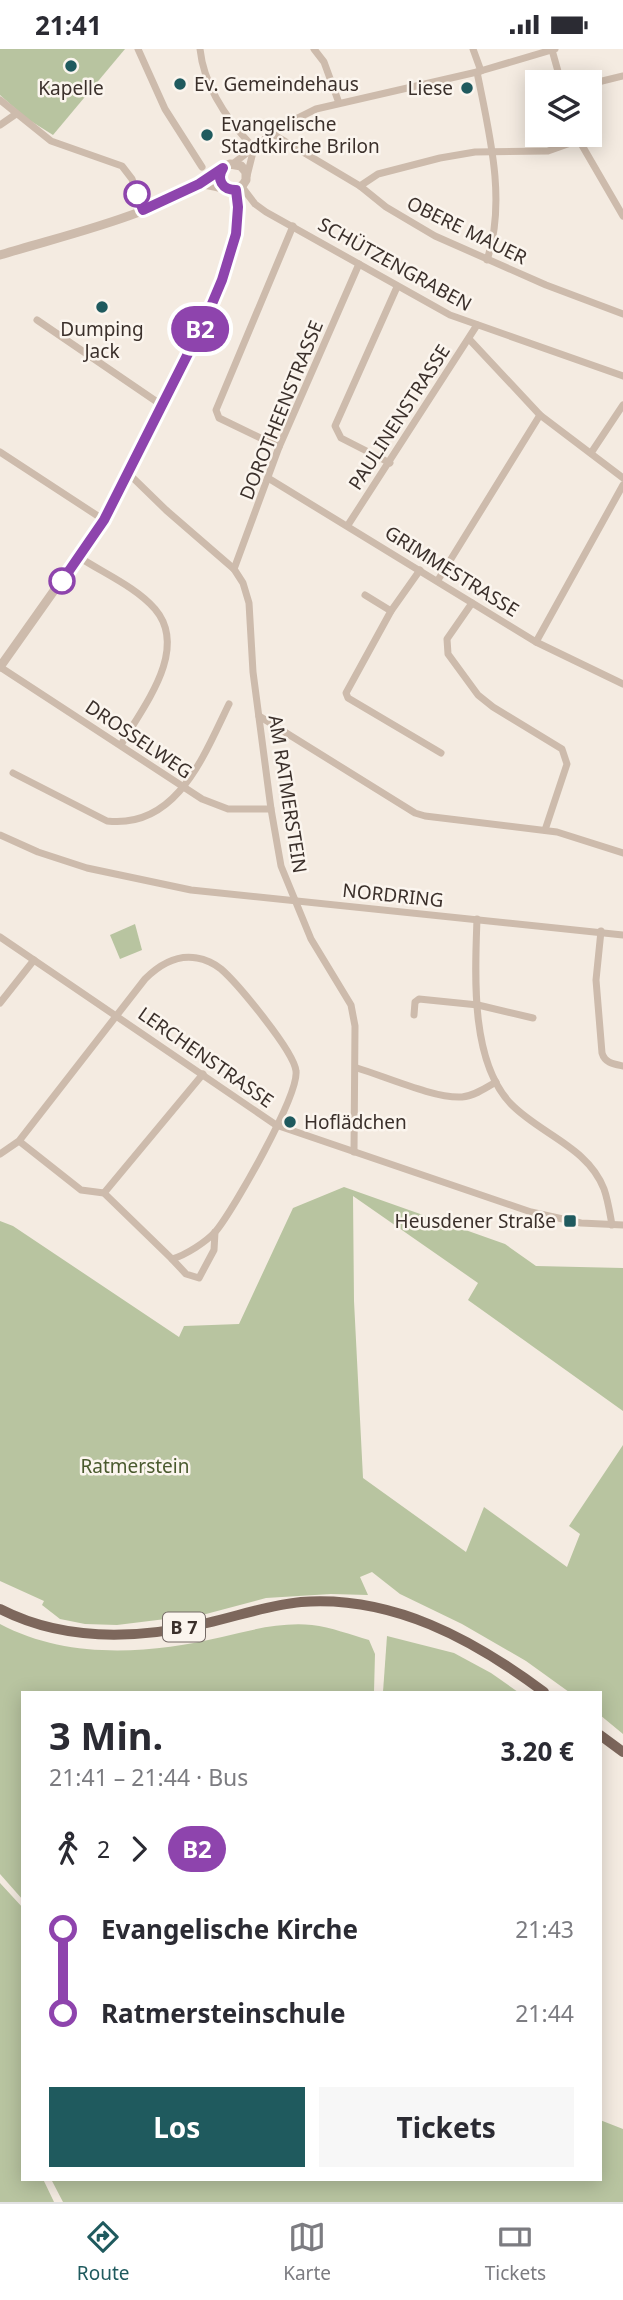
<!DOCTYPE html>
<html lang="de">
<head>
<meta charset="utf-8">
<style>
	:root { --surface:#fff; --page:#f7f7f7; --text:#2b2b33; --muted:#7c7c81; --line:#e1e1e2; --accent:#1f5a5e }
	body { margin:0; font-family:"Noto Sans",sans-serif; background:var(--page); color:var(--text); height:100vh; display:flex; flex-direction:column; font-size:26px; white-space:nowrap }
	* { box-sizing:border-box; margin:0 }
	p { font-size:23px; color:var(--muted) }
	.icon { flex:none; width:38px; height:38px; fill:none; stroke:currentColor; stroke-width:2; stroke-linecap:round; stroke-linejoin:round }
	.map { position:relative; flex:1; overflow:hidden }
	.panel { position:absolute; left:21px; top:1642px; width:581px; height:490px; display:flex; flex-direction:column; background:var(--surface); border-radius:0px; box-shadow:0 4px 18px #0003 }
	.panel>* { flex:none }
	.badge { padding:0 14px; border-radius:23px; font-size:24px; line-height:46px }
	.fabs { position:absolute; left:525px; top:21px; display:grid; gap:14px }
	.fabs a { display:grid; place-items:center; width:77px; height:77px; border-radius:0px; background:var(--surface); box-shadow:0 4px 18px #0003; font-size:35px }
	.map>.badge { position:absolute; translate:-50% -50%; box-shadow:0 0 0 4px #fff }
	.legs { display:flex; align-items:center; gap:10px; height:77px; padding:0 28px; font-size:23px }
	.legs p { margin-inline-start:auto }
	.summary { display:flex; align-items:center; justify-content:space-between; height:119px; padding:0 28px }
	h1 { font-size:38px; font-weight:700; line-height:52px }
	.button { display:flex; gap:14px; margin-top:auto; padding:14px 28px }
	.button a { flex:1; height:80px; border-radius:0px; background:var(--accent); color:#fff; font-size:28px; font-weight:700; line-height:80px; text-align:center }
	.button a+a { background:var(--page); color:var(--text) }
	ul { padding:0 28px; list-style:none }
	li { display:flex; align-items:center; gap:24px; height:84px; font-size:26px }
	li i { display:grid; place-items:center; width:10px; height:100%; margin:0 9px; background:currentColor }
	li i::after { content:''; width:18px; height:18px; margin:-9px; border:5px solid; border-radius:50%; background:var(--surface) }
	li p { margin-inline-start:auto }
	li:first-child i { background:linear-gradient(#0000 50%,currentColor 0) }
	li:last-child i { background:linear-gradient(currentColor 50%,#0000 0) }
	.status { display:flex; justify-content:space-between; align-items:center; height:49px; padding:0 35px; background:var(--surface); direction:ltr }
	.status svg { height:19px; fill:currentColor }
	.tab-bar { display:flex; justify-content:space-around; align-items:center; height:98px; border-top:2px solid var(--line); background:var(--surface); font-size:19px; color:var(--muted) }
	.tab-bar a { display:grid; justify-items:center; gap:4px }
	.tab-bar .active { color:var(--accent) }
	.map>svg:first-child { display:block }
	.green { fill:#b8c4a0 }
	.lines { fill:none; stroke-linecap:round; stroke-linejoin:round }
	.minor { stroke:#cdbbac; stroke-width:7 }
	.tertiary { stroke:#cdbbac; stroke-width:9 }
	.primary { stroke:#7d675c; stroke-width:10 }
	.line-1-casing { stroke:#fff; stroke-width:16 }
	.line-1 { stroke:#8e44ad; stroke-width:10 }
	.poi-dot { fill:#1f5a5e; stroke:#fbf5ee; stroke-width:2.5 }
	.stop-1-dot { fill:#fff; stroke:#8e44ad; stroke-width:3.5 }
	.labels { text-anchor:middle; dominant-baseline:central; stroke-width:5; stroke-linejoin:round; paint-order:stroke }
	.shield { fill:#fbf5ee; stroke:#756b66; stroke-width:2 }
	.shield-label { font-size:18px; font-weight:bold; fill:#3b302b }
	.poi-label { font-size:19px; fill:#3b302b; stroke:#fbf5ee; text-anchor:start }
	.street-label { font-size:19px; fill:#3b302b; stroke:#fbf5ee }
	.park-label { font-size:19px; fill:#4a5a2e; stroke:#fbf5ee }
</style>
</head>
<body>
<div class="status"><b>21:41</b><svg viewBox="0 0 49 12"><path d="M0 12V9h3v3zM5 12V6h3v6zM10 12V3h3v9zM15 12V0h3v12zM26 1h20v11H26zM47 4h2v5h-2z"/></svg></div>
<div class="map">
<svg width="623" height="2153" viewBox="0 0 623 2153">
	<rect width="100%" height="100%" fill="#f4ebe1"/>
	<g class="green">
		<path d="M 0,0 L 125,0 L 53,86 L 26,69 L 0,46 Z"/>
		<path d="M 135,875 L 142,901 L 120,910 L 110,886 Z"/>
		<path d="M 344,1138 L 505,1195 L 536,1217 L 623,1219 L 623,1362 L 468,1251 L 478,1234 L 353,1147 L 354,1252 L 363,1429 L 466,1503 L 484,1458 L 567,1518 L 580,1485 L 569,1477 L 623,1396 L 623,1685 L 600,1666 L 600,1643 L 569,1643 L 526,1612 L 462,1575 L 400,1545 L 372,1523 L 360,1528 L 368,1546 L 331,1545 L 266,1549 L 206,1565 L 117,1576 L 85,1575 L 60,1570 L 42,1556 L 44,1552 L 0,1532 L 0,1172 L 13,1177 L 179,1288 L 184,1277 L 239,1275 L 293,1159 Z"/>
		<path d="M 0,1575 C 68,1611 150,1605 222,1588 C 251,1581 281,1573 312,1576 C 331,1578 351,1586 369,1591 L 375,1605 L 374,1643 L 23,1643 L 23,1851 L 0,1825 Z"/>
		<path d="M 387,1587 L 454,1604 L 491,1624 L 518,1643 L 383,1643 Z"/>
		<path d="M 0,1834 L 23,1859 L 23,2130 L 43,2130 L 54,2153 L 0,2153 Z"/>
		<path d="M 600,2071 L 623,2080 L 623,2153 L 63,2153 L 51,2130 L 600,2130 Z"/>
	</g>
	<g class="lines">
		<g class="minor">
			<path d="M 138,0 L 165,60 L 202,118"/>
			<path d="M 200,0 C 204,38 228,72 254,99"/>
			<path d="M 314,0 L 324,13 L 339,54"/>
			<path d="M 473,0 L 481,22"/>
			<path d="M 552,1 L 561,33"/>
			<path d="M 477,23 C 489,83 507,152 487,211"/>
			<path d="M 590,35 L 623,27"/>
			<path d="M 0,51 L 51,92 L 122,117 L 132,130 L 143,161"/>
			<path d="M 0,76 L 16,65"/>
			<path d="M 271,84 L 360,137 L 386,158 L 435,187 L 546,236 L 623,265"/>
			<path d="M 576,86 L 623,167"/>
			<path d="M 234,114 L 280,78 L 316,60 L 477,23 L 555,0"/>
			<path d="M 247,127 L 254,99"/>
			<path d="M 360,137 L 378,125 L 440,109 L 475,103 L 548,102 L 579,91"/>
			<path d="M 242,138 L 255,155 L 266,163 L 450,266 L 623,327"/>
			<path d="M 37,271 L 163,357"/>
			<path d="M 469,290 L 540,366 L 623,429"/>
			<path d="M 279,398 L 219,369 L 216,361 L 293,177"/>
			<path d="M 0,403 L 104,471"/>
			<path d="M 591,404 L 623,356"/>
			<path d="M 390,414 L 341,389 L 335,377 L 397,238"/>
			<path d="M 129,425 L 166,461 L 234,520 L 243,534 L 249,554 L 253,623 L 271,760 L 281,817 L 311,890 L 351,956 L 355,977 L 354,1103"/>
			<path d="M 268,429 L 536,593 L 623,635"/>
			<path d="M 348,476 L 477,276"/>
			<path d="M 79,508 C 103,524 136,538 155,560 C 190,601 142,659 121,696"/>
			<path d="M 234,520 L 279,398 L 359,215"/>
			<path d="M 420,521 L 391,562 L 346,644 L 348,649 L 441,704"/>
			<path d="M 438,531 L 540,366"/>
			<path d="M 365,546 L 391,562"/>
			<path d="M 472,554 L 447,590 L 448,605 L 478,646 L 493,658 L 562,700 L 567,715 L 545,781"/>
			<path d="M 536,593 L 623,436"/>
			<path d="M 0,618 L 202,750 L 228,760 L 271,760"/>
			<path d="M 259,667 L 415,764 L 425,767 L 557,783 L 623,804"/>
			<path d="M 13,724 L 107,772 C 177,780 204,706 229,655"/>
			<path d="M 0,786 L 38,803 L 87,819 L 191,841 L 623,886"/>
			<path d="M 477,870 C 475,925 470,1012 511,1055 C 540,1085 588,1098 604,1140 C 608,1151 610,1165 612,1176"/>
			<path d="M 601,882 L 596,931 L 602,1004 C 605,1014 613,1015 623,1017"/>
			<path d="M 0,888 L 276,1076 L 531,1163 L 581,1174 L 623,1176"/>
			<path d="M 0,954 L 34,911"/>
			<path d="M 414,966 L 415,953 L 419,950 L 478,956 L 533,969"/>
			<path d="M 357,1019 C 384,1027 436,1050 462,1048 C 474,1047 486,1039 496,1033"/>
			<path d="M 0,1105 L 19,1092 L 81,1141 L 104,1144 L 172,1210 C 186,1206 206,1193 216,1182 C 234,1160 299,1046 296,1022 C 294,1002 237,934 221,920 C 215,915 205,910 197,909 C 176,905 159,916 145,930 L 19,1092"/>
			<path d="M 104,1144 L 203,1025"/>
			<path d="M 172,1210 L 186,1225 L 199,1229 L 214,1201 L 215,1183"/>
		</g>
		<g class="tertiary">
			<path d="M 201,135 C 217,135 237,149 246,131 L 246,123 L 241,117 L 230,115 L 223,119 L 219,128 L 223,138"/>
			<path d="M 0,206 C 75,183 159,166 223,119"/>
			<path d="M 0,618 L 104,471 L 184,316 L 230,207 L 238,175 L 236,141"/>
		</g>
		<g class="primary">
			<path d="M 0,1560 C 64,1593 139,1590 207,1574 C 238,1567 269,1556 301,1553 C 392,1546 473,1590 544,1643"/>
			<path d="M 600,1686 L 623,1703"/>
		</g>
	</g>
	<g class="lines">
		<defs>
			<path id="line-1" d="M 62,532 L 104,471 L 206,269 L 222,231 L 236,185 L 238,158 L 236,141 C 222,141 216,130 223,119 L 199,135 L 143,161 L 137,145"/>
		</defs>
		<use href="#line-1" class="line-1-casing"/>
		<use href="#line-1" class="line-1"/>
	</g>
	<g class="poi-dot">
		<circle cx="71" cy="17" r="7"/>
		<circle cx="180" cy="35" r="7"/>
		<circle cx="467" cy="39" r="7"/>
		<circle cx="207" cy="86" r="7"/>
		<circle cx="102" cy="258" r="7"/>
		<circle cx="290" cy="1073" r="7"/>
		<rect x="563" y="1165" width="14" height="14" rx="3.5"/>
	</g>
	<g class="stop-1-dot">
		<circle cx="137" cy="145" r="12"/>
		<circle cx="62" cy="532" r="12"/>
	</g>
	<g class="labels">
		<rect class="shield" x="163" y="1563.5" width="42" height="29" rx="5"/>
		<g class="shield-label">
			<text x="184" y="1578">B 7</text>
		</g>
		<g class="poi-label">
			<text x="194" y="35">Ev. Gemeindehaus</text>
			<text x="71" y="39" text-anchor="middle">Kapelle</text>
			<text x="453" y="39" text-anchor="end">Liese</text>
			<text x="221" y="75">Evangelische<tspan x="221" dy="22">Stadtkirche Brilon</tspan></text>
			<text x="102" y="280" text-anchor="middle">Dumping<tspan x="102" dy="22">Jack</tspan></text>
			<text x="304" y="1073">Hoflädchen</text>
			<text x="556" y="1172" text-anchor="end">Heusdener Straße</text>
		</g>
		<g class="street-label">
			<text transform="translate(467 181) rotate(26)">OBERE MAUER</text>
			<text transform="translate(395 215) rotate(29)">SCHÜTZENGRABEN</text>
			<text transform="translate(281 361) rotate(-68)">DOROTHEENSTRASSE</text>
			<text transform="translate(399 368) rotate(-57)">PAULINENSTRASSE</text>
			<text transform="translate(452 522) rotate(32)">GRIMMESTRASSE</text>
			<text transform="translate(139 690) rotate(34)">DROSSELWEG</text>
			<text transform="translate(288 745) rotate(81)">AM RATMERSTEIN</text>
			<text transform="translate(393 846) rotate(6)">NORDRING</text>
			<text transform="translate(206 1008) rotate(35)">LERCHENSTRASSE</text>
		</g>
		<g class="park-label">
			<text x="135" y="1417">Ratmerstein</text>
		</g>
	</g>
</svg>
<div class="fabs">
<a><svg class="icon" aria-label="layers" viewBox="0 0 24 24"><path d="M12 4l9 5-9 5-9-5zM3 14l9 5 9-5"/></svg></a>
</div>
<b class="badge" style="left:200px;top:280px;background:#8e44ad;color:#fff">B2</b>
<section class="panel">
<div class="summary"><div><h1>3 Min.</h1><p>21:41 – 21:44 · Bus</p></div><b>3.20 €</b></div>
<div class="legs"><svg class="icon" aria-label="walk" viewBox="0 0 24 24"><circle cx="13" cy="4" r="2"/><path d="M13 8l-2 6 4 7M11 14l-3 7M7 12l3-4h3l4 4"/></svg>2<svg class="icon" aria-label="forward" viewBox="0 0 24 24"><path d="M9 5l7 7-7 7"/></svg><b class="badge" style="background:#8e44ad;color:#fff">B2</b></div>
<ul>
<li><i style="color:#8e44ad"></i><b>Evangelische Kirche</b><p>21:43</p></li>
<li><i style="color:#8e44ad"></i><b>Ratmersteinschule</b><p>21:44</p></li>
</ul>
<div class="button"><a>Los</a><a>Tickets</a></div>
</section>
</div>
<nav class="tab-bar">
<a class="active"><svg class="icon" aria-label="directions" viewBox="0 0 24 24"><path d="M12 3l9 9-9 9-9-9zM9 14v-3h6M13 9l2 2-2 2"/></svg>Route</a>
<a><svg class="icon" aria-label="map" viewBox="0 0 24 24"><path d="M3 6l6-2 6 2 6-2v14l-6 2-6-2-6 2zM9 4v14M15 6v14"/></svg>Karte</a>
<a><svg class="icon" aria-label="tickets" viewBox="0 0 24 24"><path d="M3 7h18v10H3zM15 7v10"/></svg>Tickets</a>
</nav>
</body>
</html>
